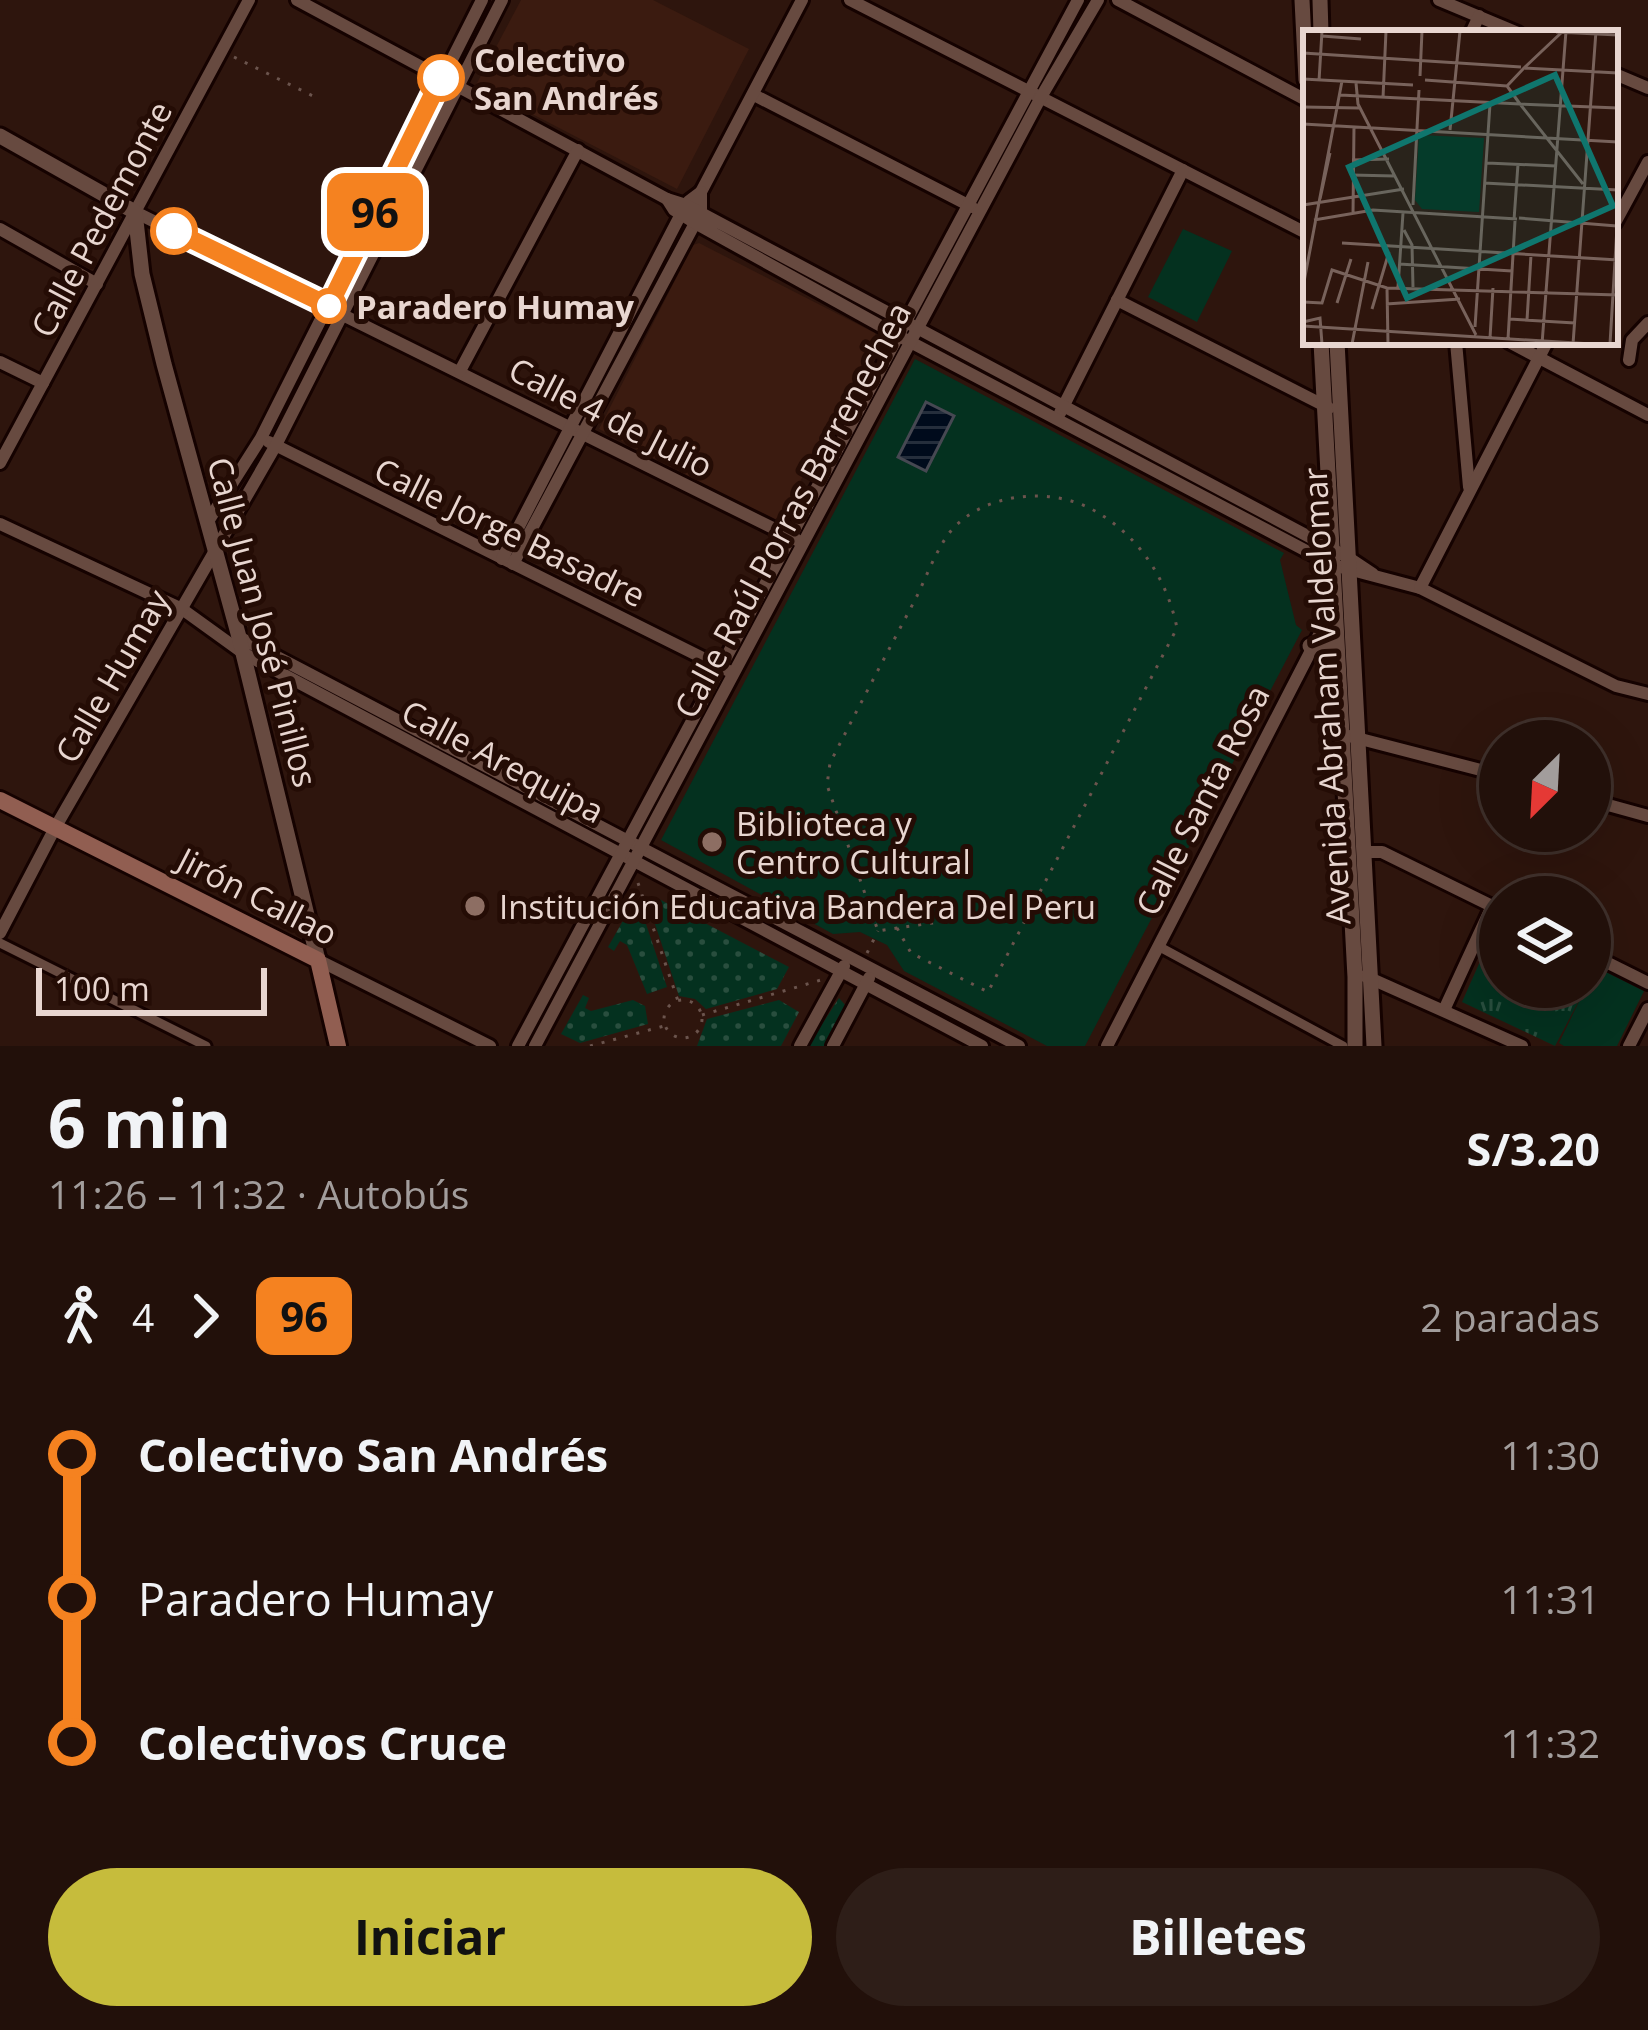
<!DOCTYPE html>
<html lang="es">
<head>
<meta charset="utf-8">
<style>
	:root { --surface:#22100a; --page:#2e1e18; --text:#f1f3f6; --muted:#a29d9c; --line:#3f302b; --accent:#c6bc3c }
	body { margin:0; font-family:"Open Sans",sans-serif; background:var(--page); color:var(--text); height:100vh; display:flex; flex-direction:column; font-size:45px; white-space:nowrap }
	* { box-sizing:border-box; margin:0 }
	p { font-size:39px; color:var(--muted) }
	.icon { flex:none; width:66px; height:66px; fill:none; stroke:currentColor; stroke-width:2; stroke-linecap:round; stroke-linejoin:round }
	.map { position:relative; height:1046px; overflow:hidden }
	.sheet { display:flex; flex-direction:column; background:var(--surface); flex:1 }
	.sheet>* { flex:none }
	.badge { padding:0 24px; border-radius:18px; font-size:42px; line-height:78px }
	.needle { width:78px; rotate:204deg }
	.buttons { position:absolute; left:1479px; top:720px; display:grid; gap:24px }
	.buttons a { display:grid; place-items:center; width:132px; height:132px; border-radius:50%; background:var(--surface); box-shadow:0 12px 48px #0002,0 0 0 3px var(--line); font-size:60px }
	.scale { position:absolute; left:36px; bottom:30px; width:231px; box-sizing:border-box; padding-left:12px; border:6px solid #e8d6d0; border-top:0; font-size:33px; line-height:42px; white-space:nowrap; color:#e8d6d0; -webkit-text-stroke:9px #240c05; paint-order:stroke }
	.map>.badge { position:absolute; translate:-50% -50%; box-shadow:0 0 0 6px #fff }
	.legs { display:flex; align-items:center; gap:18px; height:132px; padding:0 48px; font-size:39px }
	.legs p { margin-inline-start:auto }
	.overview { display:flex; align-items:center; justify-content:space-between; height:204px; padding:0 48px }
	h1 { font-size:66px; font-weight:700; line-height:90px }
	.button { display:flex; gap:24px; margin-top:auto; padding:24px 48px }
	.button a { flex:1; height:138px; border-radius:72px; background:var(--accent); color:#111; font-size:48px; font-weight:700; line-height:138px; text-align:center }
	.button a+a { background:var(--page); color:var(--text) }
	ul { padding:0 48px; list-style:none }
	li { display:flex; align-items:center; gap:42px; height:144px; font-size:45px }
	li i { display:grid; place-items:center; width:18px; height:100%; margin:0 15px; background:currentColor }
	li i::after { content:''; width:30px; height:30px; margin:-15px; border:9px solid; border-radius:50%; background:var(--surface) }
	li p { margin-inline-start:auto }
	li:first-child i { background:linear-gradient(#0000 50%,currentColor 0) }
	li:last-child i { background:linear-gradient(currentColor 50%,#0000 0) }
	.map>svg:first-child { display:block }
	.built { fill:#3b1b10 }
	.grass { fill:url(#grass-dots) }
	.park { fill:url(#park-tufts) }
	.garden { fill:#04311f }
	.water { fill:url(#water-rules); stroke:#464852; stroke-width:3 }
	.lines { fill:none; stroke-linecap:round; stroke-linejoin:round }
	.pedestrian-casing { stroke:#150200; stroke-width:15 }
	.minor-casing { stroke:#150200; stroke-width:18 }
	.tertiary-casing { stroke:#150200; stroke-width:21 }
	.secondary-casing { stroke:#150200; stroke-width:22 }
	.path { stroke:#6b544d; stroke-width:3; stroke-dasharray:3 9; stroke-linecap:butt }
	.pedestrian { stroke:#674a40; stroke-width:9 }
	.minor { stroke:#674a40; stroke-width:12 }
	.tertiary { stroke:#674a40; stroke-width:15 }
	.secondary { stroke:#915e51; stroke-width:16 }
	.line-1-casing { stroke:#fff; stroke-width:27 }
	.line-1 { stroke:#f58220; stroke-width:18 }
	.stop-1-dot { fill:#fff; stroke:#f58220; stroke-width:6 }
	.education-dot { fill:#8d6e63; stroke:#240c05; stroke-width:4.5 }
	.labels { text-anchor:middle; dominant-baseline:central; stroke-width:10; stroke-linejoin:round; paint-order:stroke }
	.stop-label { font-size:33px; font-weight:bold; fill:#e8d6d0; stroke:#240c05; text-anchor:start }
	.street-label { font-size:33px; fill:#e8d6d0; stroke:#240c05 }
	.poi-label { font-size:33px; fill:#e8d6d0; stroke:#240c05; text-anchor:start }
	.inset-road { fill:none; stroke:#78625b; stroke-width:3 }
	.view { fill:#0f766e; fill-opacity:0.15; stroke:#0f766e; stroke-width:6 }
	.inset-edge { fill:none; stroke:#e8d6d0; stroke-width:6 }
</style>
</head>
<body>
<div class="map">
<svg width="1648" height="1046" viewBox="0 0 1648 1046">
	<defs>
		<pattern id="grass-dots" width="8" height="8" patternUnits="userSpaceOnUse" patternTransform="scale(3)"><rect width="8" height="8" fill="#04311f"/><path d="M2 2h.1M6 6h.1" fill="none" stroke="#294e3e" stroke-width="1.8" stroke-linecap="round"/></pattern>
		<pattern id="park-tufts" width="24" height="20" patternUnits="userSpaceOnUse" patternTransform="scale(3)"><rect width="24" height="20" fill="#04311f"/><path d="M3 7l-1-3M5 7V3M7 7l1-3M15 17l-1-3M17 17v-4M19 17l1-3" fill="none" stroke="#294e3e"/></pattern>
		<pattern id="water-rules" width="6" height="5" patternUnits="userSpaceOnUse" patternTransform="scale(3)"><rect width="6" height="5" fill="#000b1c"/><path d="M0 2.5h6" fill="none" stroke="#252e3c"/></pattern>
	</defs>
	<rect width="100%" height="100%" fill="#2e150d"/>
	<g class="built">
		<path d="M 521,0 L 653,0 L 749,49 L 677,189 L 476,85 Z"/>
		<path d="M 699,243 L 875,333 L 876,339 L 778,523 L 599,429 L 693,245 Z"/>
	</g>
	<g class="grass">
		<path d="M 659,899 L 789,967 L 777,989 L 706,1009 L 695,999 L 679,996 L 652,915 Z"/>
		<path d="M 628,912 L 643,915 L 667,987 L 647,994 L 627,945 L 620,941 L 614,951 L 608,947 Z"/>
		<path d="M 583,995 L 589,998 L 585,1008 L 591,1011 L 633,1000 L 645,1006 L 648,1024 L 580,1043 L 561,1034 Z"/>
		<path d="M 839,998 L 846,1006 L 824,1046 L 808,1046 Z"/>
		<path d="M 779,1000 L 799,1012 L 781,1046 L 697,1046 L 707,1019 Z"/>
	</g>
	<path class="park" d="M 1499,919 L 1500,987 L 1586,987 L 1555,1046 L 1462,1002 Z"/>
	<g class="garden">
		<path d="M 1183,229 L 1232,251 L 1197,322 L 1148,297 Z"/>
		<path d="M 915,359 L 1284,553 L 1280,560 L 1296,625 L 1302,630 L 1085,1046 L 1047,1046 L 904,971 L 887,945 L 860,932 L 833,934 L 661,840 Z"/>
		<path d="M 1596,967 L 1644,991 L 1617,1046 L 1564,1046 L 1559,1043 L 1586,987 L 1590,987 Z"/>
	</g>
	<path class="water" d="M 926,402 L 954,416 L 926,471 L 898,457 Z"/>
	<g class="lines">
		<defs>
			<g id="pedestrian">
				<path d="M 0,943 L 206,1046"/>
				<path d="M 1158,946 L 1343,1046"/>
			</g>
			<g id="minor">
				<path d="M 297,0 L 667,199"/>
				<path d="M 850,0 L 1306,233"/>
				<path d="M 1118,0 L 1306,100"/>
				<path d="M 1439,0 L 1518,33"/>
				<path d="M 1471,33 L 1479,16"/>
				<path d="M 1615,74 L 1648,88"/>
				<path d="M 754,95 L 972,207"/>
				<path d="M 701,192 L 802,0"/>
				<path d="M 135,212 L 797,540"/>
				<path d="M 1615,223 L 1648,162"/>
				<path d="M 0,229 L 97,284"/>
				<path d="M 1117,300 L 1329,408"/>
				<path d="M 1456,342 L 1469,487"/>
				<path d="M 1509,342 L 1648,415"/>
				<path d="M 1629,360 L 1632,340 L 1648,323"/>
				<path d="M 0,362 L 43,383"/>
				<path d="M 460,371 L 578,150"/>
				<path d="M 1060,413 L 1183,170"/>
				<path d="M 269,442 L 729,671"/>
				<path d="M 0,463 L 249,0"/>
				<path d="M 207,523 L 261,438 L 482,0"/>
				<path d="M 0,524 L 182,609 L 243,653 L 982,1046"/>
				<path d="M 502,559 L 681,214 L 689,201 L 701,192 L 701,212 L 513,564"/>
				<path d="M 1373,574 L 1349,558 L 686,205 L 667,199 L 674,210 L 695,223 L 899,336 L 1333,565 L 1420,588 L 1616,686 L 1648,694"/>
				<path d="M 1420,588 L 1547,342"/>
				<path d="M 239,637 L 1019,1046"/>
				<path d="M 1349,736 L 1500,775"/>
				<path d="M 1590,800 L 1648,816"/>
				<path d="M 1364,852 L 1382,852 L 1500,910"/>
				<path d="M 0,933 L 55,828 L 276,445 L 502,0"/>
				<path d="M 1590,954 L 1648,983"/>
				<path d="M 318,960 L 490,1046"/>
				<path d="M 1365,976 L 1522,1046"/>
				<path d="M 1444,1010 L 1492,906"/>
				<path d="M 518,1046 L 1078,0"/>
				<path d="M 535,1046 L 1041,97 L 1098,0"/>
				<path d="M 800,1046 L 844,966"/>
				<path d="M 833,1046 L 869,978"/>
				<path d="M 1107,1046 L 1336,602"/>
				<path d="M 1629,1046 L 1648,1009"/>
			</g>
			<g id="tertiary">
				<path d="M 1302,0 L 1306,80"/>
				<path d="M 1320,0 L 1321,33"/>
				<path d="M 0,136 L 135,212 L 142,274 L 164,364 L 239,637 L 318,960"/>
				<path d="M 1321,342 L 1355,977 L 1355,1046"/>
				<path d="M 1337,342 L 1374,1046"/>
				<path d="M 1310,646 L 1324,642 L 1337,653"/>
			</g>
			<path id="secondary" d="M 0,800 L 318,960 L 338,1046"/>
		</defs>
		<use href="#pedestrian" class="pedestrian-casing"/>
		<use href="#minor" class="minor-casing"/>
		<use href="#tertiary" class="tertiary-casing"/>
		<use href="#secondary" class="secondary-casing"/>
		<g class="path">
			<path d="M 234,57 L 317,98"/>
			<path d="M 638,883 L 678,1001"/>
			<path d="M 897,928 L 911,953 L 988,992 L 1177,628 C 1167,579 1139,536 1095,511 C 1052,486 983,492 950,532 C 936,550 926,578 916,598 C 887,653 858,708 830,763 L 827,785 L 878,931 L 897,928 L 1031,909"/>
			<path d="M 867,953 L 878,931"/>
			<circle cx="683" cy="1019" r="19"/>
			<path d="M 702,1015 L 821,980"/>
			<path d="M 590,1046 L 664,1026"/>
		</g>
		<use href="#pedestrian" class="pedestrian"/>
		<use href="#minor" class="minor"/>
		<use href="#tertiary" class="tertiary"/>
		<use href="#secondary" class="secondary"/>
	</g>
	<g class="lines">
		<defs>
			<path id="line-1" d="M 174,231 L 329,306 L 441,78"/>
		</defs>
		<use href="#line-1" class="line-1-casing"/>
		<use href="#line-1" class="line-1"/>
	</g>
	<g class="stop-1-dot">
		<circle cx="441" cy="78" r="21"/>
		<circle cx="174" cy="231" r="21"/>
		<circle cx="329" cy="306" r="15"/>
	</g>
	<g class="education-dot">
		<circle cx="712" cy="842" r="12"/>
		<circle cx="475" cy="906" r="12"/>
	</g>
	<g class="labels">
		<g class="stop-label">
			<text x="474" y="59">Colectivo<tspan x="474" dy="38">San Andrés</tspan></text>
			<text x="356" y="306">Paradero Humay</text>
		</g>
		<g class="street-label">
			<text transform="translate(101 219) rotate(-62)">Calle Pedemonte</text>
			<text transform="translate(611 417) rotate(27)">Calle 4 de Julio</text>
			<text transform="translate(792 510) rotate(-62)">Calle Raúl Porras Barrenechea</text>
			<text transform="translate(510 532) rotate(26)">Calle Jorge Basadre</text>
			<text transform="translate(263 622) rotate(75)">Calle Juan José Pinillos</text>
			<text transform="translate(112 676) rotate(-60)">Calle Humay</text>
			<text transform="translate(1326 696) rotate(-93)">Avenida Abraham Valdelomar</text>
			<text transform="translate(503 761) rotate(28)">Calle Arequipa</text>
			<text transform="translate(1202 800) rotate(-63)">Calle Santa Rosa</text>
			<text transform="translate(258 896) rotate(27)">Jirón Callao</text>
		</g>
		<g class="poi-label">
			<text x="736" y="823">Biblioteca y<tspan x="736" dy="38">Centro Cultural</tspan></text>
			<text x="499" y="906">Institución Educativa Bandera Del Peru</text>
		</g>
	</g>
	<g transform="translate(1303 30)">
		<rect width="315" height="315" fill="#2e150d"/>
		<path d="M 116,105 L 181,108 L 176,182 L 119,179 L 112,170 Z" fill="#04311f"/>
		<path class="inset-road" d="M 253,2 L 315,5M 19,6 L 58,9M 0,23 L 218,37M 221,38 L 258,3M 117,46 L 119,1M 0,49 L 110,55M 122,50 L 204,56M 16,51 L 19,1M 53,53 L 55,74 L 173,305M 204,56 L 217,74 L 315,78M 204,56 L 221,38 L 315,43M 37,65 L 217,74 L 280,154M 80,68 L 83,1M 0,77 L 56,78M 0,94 L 315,112M 147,100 L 157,1M 49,130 L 86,129M 184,133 L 253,136M 48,145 L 92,146M 181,153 L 315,160M 17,169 L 27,123M 0,175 L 101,159M 110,175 L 116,60M 50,184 L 51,96M 216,188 L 314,196M 11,190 L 70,180 L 214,189M 211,190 L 215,134M 101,200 L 109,215 L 110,257M 39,213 L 315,230M 96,234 L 209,241M 0,257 L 39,51M 95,257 L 100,183M 84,258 L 85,314M 0,272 L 19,273 L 29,240 L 84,258 L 315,265M 34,273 L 48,229M 83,274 L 157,269M 69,279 L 86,222M 206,289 L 272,293M 224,290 L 228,225M 0,292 L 17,288 L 19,314M 0,296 L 289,314M 172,297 L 187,74M 187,308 L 190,258M 205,309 L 212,191M 49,314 L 65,232M 239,314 L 263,1M 270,314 L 293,1M 307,314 L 315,181"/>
		<path class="view" d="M 252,45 L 310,176 L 104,268 L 46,137 Z"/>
		<rect width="315" height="315" class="inset-edge"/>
	</g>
</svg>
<div class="buttons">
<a><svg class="needle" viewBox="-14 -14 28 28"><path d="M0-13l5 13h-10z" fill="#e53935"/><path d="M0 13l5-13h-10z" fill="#a29d9c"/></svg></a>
<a><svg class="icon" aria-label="layers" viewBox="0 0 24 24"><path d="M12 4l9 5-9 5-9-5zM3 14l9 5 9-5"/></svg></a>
</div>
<div class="scale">100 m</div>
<b class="badge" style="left:375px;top:212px;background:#f58220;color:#111">96</b>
</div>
<section class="sheet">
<div class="overview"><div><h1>6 min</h1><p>11:26 – 11:32 · Autobús</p></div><b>S/3.20</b></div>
<div class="legs"><svg class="icon" aria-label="walk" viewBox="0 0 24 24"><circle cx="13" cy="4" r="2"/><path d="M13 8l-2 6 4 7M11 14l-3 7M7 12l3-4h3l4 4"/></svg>4<svg class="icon" aria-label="forward" viewBox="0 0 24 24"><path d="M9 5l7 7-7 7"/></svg><b class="badge" style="background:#f58220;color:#111">96</b><p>2 paradas</p></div>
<ul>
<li><i style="color:#f58220"></i><b>Colectivo San Andrés</b><p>11:30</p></li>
<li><i style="color:#f58220"></i><span>Paradero Humay</span><p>11:31</p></li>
<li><i style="color:#f58220"></i><b>Colectivos Cruce</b><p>11:32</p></li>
</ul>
<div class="button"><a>Iniciar</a><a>Billetes</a></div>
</section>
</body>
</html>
